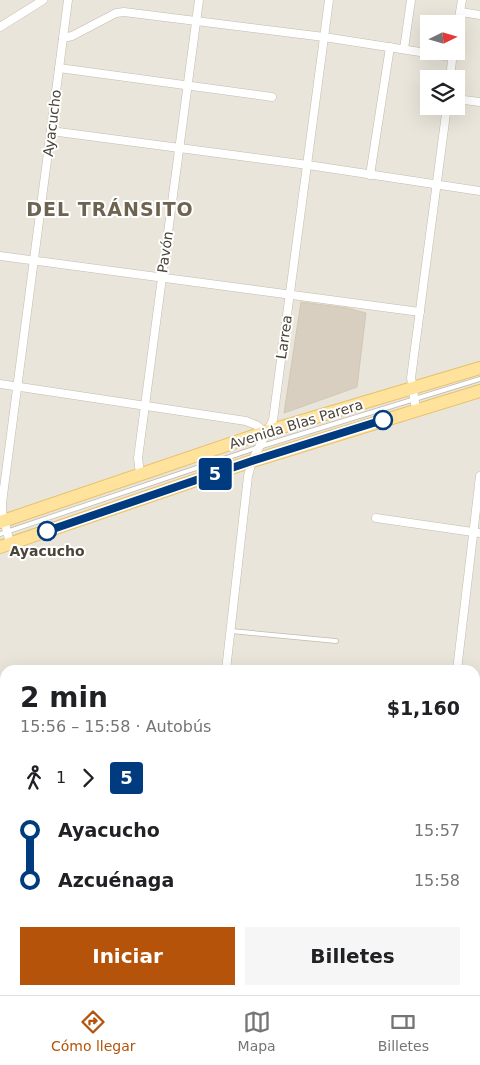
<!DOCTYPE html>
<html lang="es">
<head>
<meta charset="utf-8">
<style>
	:root { --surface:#fff; --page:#f6f6f6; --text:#202124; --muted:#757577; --line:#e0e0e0; --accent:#b45309 }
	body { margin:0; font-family:"DejaVu Sans",sans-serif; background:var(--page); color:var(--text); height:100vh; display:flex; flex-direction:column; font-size:19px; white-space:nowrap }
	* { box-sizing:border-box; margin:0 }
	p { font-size:16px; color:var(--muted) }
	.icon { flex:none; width:28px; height:28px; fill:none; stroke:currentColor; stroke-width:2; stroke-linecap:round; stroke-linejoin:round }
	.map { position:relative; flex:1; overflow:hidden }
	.side { position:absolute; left:0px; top:665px; width:480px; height:330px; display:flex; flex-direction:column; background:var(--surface); border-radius:15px 15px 0 0; box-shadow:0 5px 20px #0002 }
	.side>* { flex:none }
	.badge { padding:0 10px; border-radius:4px; font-size:18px; line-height:32px }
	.needle { width:32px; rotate:85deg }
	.tools { position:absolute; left:420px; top:15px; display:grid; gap:10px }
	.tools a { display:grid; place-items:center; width:45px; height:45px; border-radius:0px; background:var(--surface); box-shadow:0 5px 20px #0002; font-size:25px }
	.map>.badge { position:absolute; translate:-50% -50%; box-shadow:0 0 0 2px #fff }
	.legs { display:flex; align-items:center; gap:8px; height:55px; padding:0 20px; font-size:16px }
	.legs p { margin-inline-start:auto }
	.summary { display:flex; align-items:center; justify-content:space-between; height:85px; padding:0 20px }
	h1 { font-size:28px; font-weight:700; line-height:38px }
	.cta { display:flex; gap:10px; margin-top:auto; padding:10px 20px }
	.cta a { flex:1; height:58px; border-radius:0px; background:var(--accent); color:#fff; font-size:20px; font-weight:700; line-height:58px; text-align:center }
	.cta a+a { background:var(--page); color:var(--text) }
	ul { padding:0 20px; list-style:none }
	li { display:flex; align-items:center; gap:18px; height:50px; font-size:19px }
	li i { display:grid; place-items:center; width:8px; height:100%; margin:0 6px; background:currentColor }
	li i::after { content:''; width:12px; height:12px; margin:-6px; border:4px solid; border-radius:50%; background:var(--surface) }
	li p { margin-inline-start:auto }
	li:first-child i { background:linear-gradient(#0000 50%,currentColor 0) }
	li:last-child i { background:linear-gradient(currentColor 50%,#0000 0) }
	.menu { display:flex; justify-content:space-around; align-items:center; height:70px; border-top:1px solid var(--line); background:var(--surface); font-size:14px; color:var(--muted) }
	.menu a { display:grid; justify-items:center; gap:2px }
	.menu .selected { color:var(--accent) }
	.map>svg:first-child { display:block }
	.residential { fill:#eae5da; fill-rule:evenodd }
	.building { fill:#d8cfc1; stroke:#d3c7b4 }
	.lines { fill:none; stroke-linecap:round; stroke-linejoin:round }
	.lane-casing { stroke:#c2bbae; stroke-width:5.5 }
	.street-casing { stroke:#c2bbae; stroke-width:9 }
	.primary-casing { stroke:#e6c16a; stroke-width:14 }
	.lane { stroke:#fff; stroke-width:4 }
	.street { stroke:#fff; stroke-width:8 }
	.primary { stroke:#ffe39c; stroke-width:12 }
	.line-1-casing { stroke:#fff; stroke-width:11 }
	.line-1 { stroke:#003b80; stroke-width:8 }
	.stop-1-dot { fill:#fff; stroke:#003b80; stroke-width:2.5 }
	.labels { text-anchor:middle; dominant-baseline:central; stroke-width:4; stroke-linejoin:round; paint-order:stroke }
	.street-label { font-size:14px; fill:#4b4439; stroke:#fff }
	.stop-label { font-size:14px; font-weight:bold; fill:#4b4439; stroke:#fff }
	.district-label { font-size:19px; font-weight:bold; letter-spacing:1px; fill:#6e6250; stroke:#fff }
</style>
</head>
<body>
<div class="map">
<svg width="480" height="995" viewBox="0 0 480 995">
	<rect width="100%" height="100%" fill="#f6f3ec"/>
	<path class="residential" d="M 0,0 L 480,0 L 480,995 L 0,995 ZM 429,24 L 456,24 L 456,51 L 429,51 ZM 429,79 L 456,79 L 456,106 L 429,106 ZM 5,670 L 475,670 L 475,990 L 5,990 Z"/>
	<path class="building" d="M 301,302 L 347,308 L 366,313 L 357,387 L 284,413 Z"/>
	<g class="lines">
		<defs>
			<g id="lane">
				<path d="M 0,534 L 259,447 L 480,379"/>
				<path d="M 231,631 L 336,641"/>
			</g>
			<g id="street">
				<path d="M 461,12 L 480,15"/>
				<path d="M 0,27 L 43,0"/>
				<path d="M 456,35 L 462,0"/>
				<path d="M 63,38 L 72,36 L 116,13 L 124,12 L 324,37 L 452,57"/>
				<path d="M 404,49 L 411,0"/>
				<path d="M 59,68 L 272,97"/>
				<path d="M 450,79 L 453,51"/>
				<path d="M 456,99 L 480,102"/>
				<path d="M 51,131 L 308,165 L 480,191"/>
				<path d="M 370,175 L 390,47"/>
				<path d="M 0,256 L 420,312"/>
				<path d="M 0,384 L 246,421 L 256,425 L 265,432"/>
				<path d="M 416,409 L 411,378 L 447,106"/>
				<path d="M 140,474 L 138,458 L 199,0"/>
				<path d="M 376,518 L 480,533"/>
				<path d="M 10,543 L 2,512 L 2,503 L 68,0"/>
				<path d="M 226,670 L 248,476 L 252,461 L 273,420 L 329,0"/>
				<path d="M 457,670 L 480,476"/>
				<path d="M 475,727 L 480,728"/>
				<path d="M 0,818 L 5,819"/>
				<path d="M 475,884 L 480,884"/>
				<path d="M 0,900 L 5,901"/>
				<path d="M 475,973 L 480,972"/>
				<path d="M 0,978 L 5,979"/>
				<path d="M 73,990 L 105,995"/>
				<path d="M 185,995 L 186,990"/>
				<path d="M 418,995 L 419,990"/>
			</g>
			<g id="primary">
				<path d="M 0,522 L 265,432 L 480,368"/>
				<path d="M 0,547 L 252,461 L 480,391"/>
			</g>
		</defs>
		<use href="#lane" class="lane-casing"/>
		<use href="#street" class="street-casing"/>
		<use href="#primary" class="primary-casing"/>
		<use href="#lane" class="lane"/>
		<use href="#street" class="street"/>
		<use href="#primary" class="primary"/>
	</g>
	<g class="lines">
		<defs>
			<path id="line-1" d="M 47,531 L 252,461 L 383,420"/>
		</defs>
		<use href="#line-1" class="line-1-casing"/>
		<use href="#line-1" class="line-1"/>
	</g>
	<g class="stop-1-dot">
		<circle cx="383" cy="420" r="9"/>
		<circle cx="47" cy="531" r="9"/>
	</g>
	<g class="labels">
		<g class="street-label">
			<text transform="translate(52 123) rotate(-83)">Ayacucho</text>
			<text transform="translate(165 252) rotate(-82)">Pavón</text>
			<text transform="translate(284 337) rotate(-82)">Larrea</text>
			<text transform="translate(296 424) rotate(-17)">Avenida Blas Parera</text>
		</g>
		<g class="stop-label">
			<text x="47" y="551">Ayacucho</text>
		</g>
		<g class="district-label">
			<text x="110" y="209">DEL TRÁNSITO</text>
		</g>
	</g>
</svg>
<div class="tools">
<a><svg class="needle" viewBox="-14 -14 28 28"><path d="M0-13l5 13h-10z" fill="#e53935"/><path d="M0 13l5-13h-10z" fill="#757577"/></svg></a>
<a><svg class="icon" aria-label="layers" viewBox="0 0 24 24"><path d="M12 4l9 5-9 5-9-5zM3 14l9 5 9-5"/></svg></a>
</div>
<b class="badge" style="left:215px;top:474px;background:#003b80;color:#fff">5</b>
<section class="side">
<div class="summary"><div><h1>2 min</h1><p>15:56 – 15:58 · Autobús</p></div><b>$1,160</b></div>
<div class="legs"><svg class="icon" aria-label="walk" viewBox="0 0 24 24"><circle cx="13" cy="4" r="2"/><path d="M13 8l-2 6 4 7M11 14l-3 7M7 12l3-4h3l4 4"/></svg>1<svg class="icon" aria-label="forward" viewBox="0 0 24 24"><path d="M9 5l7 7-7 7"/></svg><b class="badge" style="background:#003b80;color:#fff">5</b></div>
<ul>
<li><i style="color:#003b80"></i><b>Ayacucho</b><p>15:57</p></li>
<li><i style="color:#003b80"></i><b>Azcuénaga</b><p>15:58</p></li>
</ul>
<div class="cta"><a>Iniciar</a><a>Billetes</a></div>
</section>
</div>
<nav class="menu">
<a class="selected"><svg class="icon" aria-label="directions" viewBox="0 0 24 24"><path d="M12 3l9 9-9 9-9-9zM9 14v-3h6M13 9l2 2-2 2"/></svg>Cómo llegar</a>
<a><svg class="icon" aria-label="map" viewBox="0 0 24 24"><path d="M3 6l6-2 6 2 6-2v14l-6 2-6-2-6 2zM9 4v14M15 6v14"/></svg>Mapa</a>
<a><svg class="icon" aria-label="tickets" viewBox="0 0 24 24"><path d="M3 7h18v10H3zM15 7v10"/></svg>Billetes</a>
</nav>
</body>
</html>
